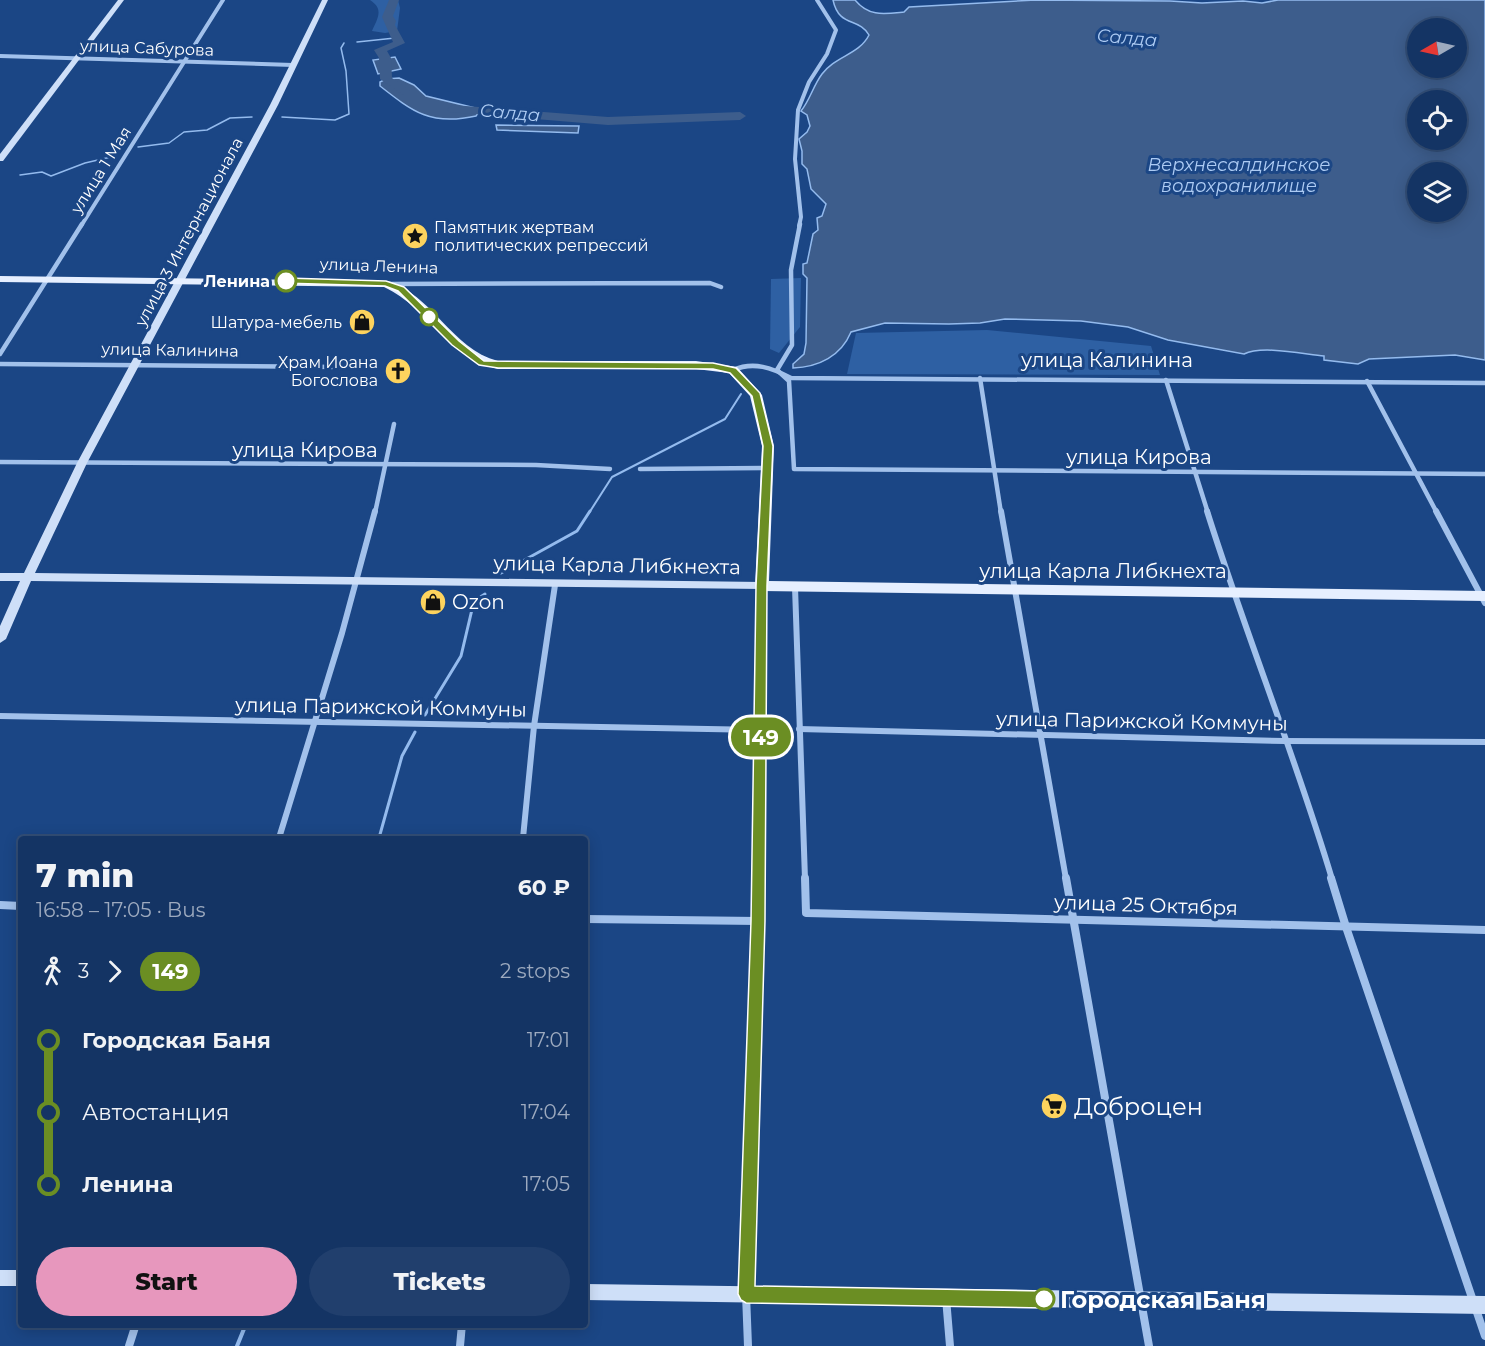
<!DOCTYPE html>
<html lang="en">
<head>
<meta charset="utf-8">
<style>
	:root { --surface:#143464; --page:#213f6d; --text:#f1f3f6; --muted:#9daabf; --line:#334f78; --accent:#e797bd }
	body { margin:0; font-family:Montserrat,sans-serif; background:var(--page); color:var(--text); height:100vh; display:flex; flex-direction:column; font-size:22px; white-space:nowrap }
	* { box-sizing:border-box; margin:0 }
	p { font-size:20px; color:var(--muted) }
	.icon { flex:none; width:33px; height:33px; fill:none; stroke:currentColor; stroke-width:2; stroke-linecap:round; stroke-linejoin:round }
	.map { position:relative; flex:1; overflow:hidden }
	.drawer { position:absolute; left:18px; top:836px; width:570px; height:492px; display:flex; flex-direction:column; background:var(--surface); border-radius:6px; box-shadow:0 3px 15px #0003,0 0 0 2px var(--line) }
	.drawer>* { flex:none }
	.badge { padding:0 12px; border-radius:20px; font-size:21px; line-height:39px }
	.needle { width:39px; rotate:261deg }
	.controls { position:absolute; left:1407px; top:18px; display:grid; gap:12px }
	.controls a { display:grid; place-items:center; width:60px; height:60px; border-radius:50%; background:var(--surface); box-shadow:0 3px 15px #0003,0 0 0 2px var(--line); font-size:30px }
	.map>.badge { position:absolute; translate:-50% -50%; box-shadow:0 0 0 3px #fff }
	.legs { display:flex; align-items:center; gap:9px; height:66px; padding:0 18px; font-size:20px }
	.legs p { margin-inline-start:auto }
	.overview { display:flex; align-items:center; justify-content:space-between; height:102px; padding:0 18px }
	h1 { font-size:33px; font-weight:800; line-height:45px }
	.primary-button { display:flex; gap:12px; margin-top:auto; padding:12px 18px }
	.primary-button a { flex:1; height:69px; border-radius:36px; background:var(--accent); color:#111; font-size:24px; font-weight:800; line-height:69px; text-align:center }
	.primary-button a+a { background:var(--page); color:var(--text) }
	ul { padding:0 18px; list-style:none }
	li { display:flex; align-items:center; gap:21px; height:72px; font-size:22px }
	li i { display:grid; place-items:center; width:9px; height:100%; margin:0 8px; background:currentColor }
	li i::after { content:''; width:15px; height:15px; margin:-8px; border:4px solid; border-radius:50%; background:var(--surface) }
	li p { margin-inline-start:auto }
	li:first-child i { background:linear-gradient(#0000 50%,currentColor 0) }
	li:last-child i { background:linear-gradient(currentColor 50%,#0000 0) }
	.map>svg:first-child { display:block }
	.green { fill:#2e60a3 }
	.water { fill:#3d5d8c; stroke:#94bbee; stroke-width:1.5; fill-rule:evenodd }
	.lines { fill:none; stroke-linecap:round; stroke-linejoin:round }
	.stream-far3 { stroke:#94bbee; stroke-width:1.5 }
	.stream-far2 { stroke:#94bbee; stroke-width:2 }
	.stream-far1 { stroke:#94bbee; stroke-width:3 }
	.stream { stroke:#94bbee; stroke-width:4 }
	.river { fill:#3d5d8c; fill-rule:evenodd }
	.street-far3 { stroke:#a2c1eb; stroke-width:4 }
	.street-far2 { stroke:#a2c1eb; stroke-width:4.5 }
	.street-far1 { stroke:#a2c1eb; stroke-width:6 }
	.street { stroke:#a2c1eb; stroke-width:8 }
	.secondary { fill:#cedff8; fill-rule:evenodd }
	.primary { fill:#e6efff; fill-rule:evenodd }
	.line-1 { fill:#6b8e23; stroke:#fff; stroke-width:1.5 }
	.stop-1-dot { fill:#fff; stroke:#6b8e23; stroke-width:3 }
	.labels { text-anchor:middle; dominant-baseline:central; stroke-width:6; stroke-linejoin:round; paint-order:stroke }
	.far-street-label { font-size:16px; fill:#fff; stroke:#1b4685 }
	.far-poi-label { font-size:16px; fill:#fff; stroke:#1b4685; text-anchor:end }
	.far-stop-label { font-size:16px; font-weight:bold; fill:#fff; stroke:#1b4685; text-anchor:end }
	.far-water-label { font-size:18px; font-style:italic; fill:#adcbf3; stroke:#1b4685 }
	.street-label { font-size:20px; fill:#fff; stroke:#1b4685 }
	.poi-label { font-size:20px; fill:#fff; stroke:#1b4685; text-anchor:start }
	.near-poi-label { font-size:24px; fill:#fff; stroke:#1b4685; text-anchor:start }
	.near-stop-label { font-size:24px; font-weight:bold; fill:#fff; stroke:#1b4685; text-anchor:start }
</style>
</head>
<body>
<div class="map">
<svg width="1485" height="1346" viewBox="0 0 1485 1346">
	<rect width="100%" height="100%" fill="#1b4685"/>
	<g class="green">
		<path d="M 370,0 L 398,0 L 400,8 L 397,31 L 385,33 L 372,31 C 378,18 384,9 370,0 Z"/>
		<path d="M 801,278 L 800,327 L 779,353 L 770,349 L 771,279 Z"/>
		<path d="M 987,330 L 1151,346 L 1160,375 L 847,374 L 856,333 Z"/>
	</g>
	<g class="water">
		<path d="M 833,0 L 855,0 C 869,17 884,14 904,12 L 909,7 L 1036,0 L 1170,1 L 1202,3 L 1243,1 L 1262,3 L 1278,0 L 1485,0 L 1485,360 L 1455,355 L 1369,359 L 1358,364 L 1324,360 L 1324,356 C 1303,354 1262,345 1244,354 L 1168,340 L 1128,327 L 1081,321 L 1005,319 L 980,323 L 949,324 L 885,323 L 851,332 C 841,356 819,367 793,368 L 793,364 L 804,354 L 806,343 L 807,278 L 803,274 L 803,264 L 807,263 L 813,234 L 818,230 L 817,218 L 822,216 L 826,204 L 811,189 L 807,169 L 802,164 L 802,151 L 799,139 L 807,132 L 810,126 L 807,115 L 801,111 C 810,100 813,86 822,74 C 835,56 859,55 869,35 C 859,17 839,28 833,0 ZM 1418,28 L 1456,28 L 1456,68 L 1418,68 ZM 1418,100 L 1456,100 L 1456,140 L 1418,140 ZM 1456,172 L 1456,212 L 1418,212 L 1418,172 Z"/>
		<path d="M 395,57 L 401,69 L 378,74 L 373,60 Z"/>
		<path d="M 399,78 L 414,85 L 426,96 L 475,108 L 478,113 L 476,116 C 431,126 413,112 380,86 L 380,82 L 386,79 Z"/>
		<path d="M 496,125 L 579,126 L 578,133 L 497,130 Z"/>
	</g>
	<g class="lines">
		<g class="stream-far3">
			<path d="M 357,42 L 395,38"/>
			<path d="M 282,117 L 335,120 L 349,114 L 346,71 L 341,48 L 344,43"/>
			<path d="M 138,147 L 169,143 L 184,132 L 207,130 L 230,118 L 252,117"/>
			<path d="M 20,175 L 42,172 L 51,176 L 85,163 L 111,157"/>
		</g>
		<path class="stream-far2" d="M 589,513 L 612,477 L 725,419 L 741,394"/>
		<g class="stream-far1">
			<path d="M 501,573 L 577,531 L 590,511"/>
			<path d="M 425,715 L 461,656 L 474,601 L 485,594"/>
			<path d="M 379,838 L 402,756 L 415,732"/>
		</g>
		<path class="stream" d="M 237,1346 L 246,1324"/>
		<g class="river">
			<path d="M 389,0 L 399,0 L 393,16 L 396,21 L 395,25 L 405,43 L 387,51 L 391,58 L 392,78 L 412,93 L 406,97 L 380,79 L 379,58 L 374,50 L 393,42 L 382,17 Z"/>
			<path d="M 453,105 L 608,117 L 740,112 L 746,116 L 740,120 L 608,125 L 449,112 L 447,109 Z"/>
		</g>
		<g class="street-far3">
			<path d="M 0,56 L 293,65"/>
			<path d="M 81,226 L 223,0"/>
			<path d="M 799,226 L 801,217 L 795,159 L 798,110 L 809,82 L 827,54 L 836,30 L 817,0"/>
		</g>
		<g class="street-far2">
			<path d="M 800,224 L 791,270 L 792,345 L 777,370 L 789,381 L 794,469 L 1485,474"/>
			<path d="M 386,284 L 710,283 L 721,287"/>
			<path d="M 0,354 L 82,224"/>
			<path d="M 0,364 L 340,367"/>
			<path d="M 733,370 C 754,361 772,368 791,378 L 1485,383"/>
			<path d="M 980,378 L 1001,513"/>
			<path d="M 1166,380 L 1208,513"/>
			<path d="M 1367,381 L 1437,513"/>
			<path d="M 0,462 L 536,465 L 610,469"/>
			<path d="M 640,469 L 767,468"/>
			<path d="M 375,513 L 394,424"/>
		</g>
		<g class="street-far1">
			<path d="M 1001,511 L 1066,879"/>
			<path d="M 1207,511 C 1246,635 1295,755 1332,879"/>
			<path d="M 1436,511 L 1485,603"/>
			<path d="M 795,587 L 805,879"/>
			<path d="M 0,716 L 761,730"/>
			<path d="M 799,729 L 1285,741 L 1485,742"/>
			<path d="M 279,838 L 342,633 L 375,511"/>
			<path d="M 523,838 L 534,726 L 555,585"/>
			<path d="M 758,879 L 762,586"/>
		</g>
		<g class="street">
			<path d="M 805,878 L 806,913 L 1485,930"/>
			<path d="M 1066,878 L 1149,1346"/>
			<path d="M 1331,878 L 1346,927 L 1485,1336"/>
			<path d="M 0,905 L 21,906"/>
			<path d="M 585,919 L 758,921"/>
			<path d="M 946,1298 L 950,1346"/>
			<path d="M 129,1346 L 136,1324"/>
			<path d="M 460,1346 L 462,1324"/>
			<path d="M 748,1346 L 746,1294 L 759,878"/>
		</g>
		<g class="secondary">
			<path d="M 118,0 L 124,0 L 3,161 L 0,161 L 0,154 Z"/>
			<path d="M 322,0 L 328,0 L 278,105 L 87,463 L 35,573 L 762,582 L 766,583 L 768,586 L 766,589 L 31,581 L 6,639 L 0,643 L 0,626 L 20,581 L 0,581 L 0,573 L 24,573 L 77,463 L 270,105 Z"/>
			<rect x="0" y="1270" width="21" height="16"/>
			<path d="M 585,1284 L 1485,1296 L 1485,1314 L 585,1300 Z"/>
		</g>
		<path class="primary" d="M 0,276 L 386,281 C 433,294 451,349 498,361 L 696,361 L 737,367 L 762,395 L 774,446 L 769,581 L 1485,591 L 1485,601 L 762,591 L 755,586 L 762,446 L 750,396 L 729,373 L 696,369 L 498,369 C 442,354 432,310 384,287 L 0,282 Z"/>
	</g>
	<path class="line-1" d="M 286,278 L 386,281 L 404,287 L 459,341 L 484,361 L 713,363 L 736,368 L 760,393 L 773,446 L 767,586 L 765,921 L 755,1286 L 1044,1291 L 1050,1294 L 1052,1299 L 1050,1305 L 1044,1308 L 746,1303 L 741,1300 L 738,1294 L 751,921 L 756,586 L 763,446 L 752,396 L 730,373 L 713,369 L 498,368 L 479,365 L 452,345 L 398,291 L 385,286 L 282,283 L 281,281 Z"/>
	<defs>
		<symbol id="sight-disc" viewBox="-11 -11 22 22"><circle r="9.5" fill="#fdd35e" stroke="#1b4685"/><path d="M0-6L1.8-2.2L6-1.7L2.9 1.2L3.7 5.4L0 3.3L-3.7 5.4L-2.9 1.2L-6-1.7L-1.8-2.2Z" fill="#111"/></symbol>
		<symbol id="shop-disc" viewBox="-11 -11 22 22"><circle r="9.5" fill="#fdd35e" stroke="#1b4685"/><path d="M-5-2.5h2.3a2.7 3.5 0 0 1 5.4 0H5L5.5 6h-11ZM-1.5-2.5h3a1.5 2.3 0 0 0-3 0Z" fill="#111"/></symbol>
		<symbol id="church-disc" viewBox="-11 -11 22 22"><circle r="9.5" fill="#fdd35e" stroke="#1b4685"/><path d="M-1.2-6h2.4v3.5h3.3v2.4h-3.3V6h-2.4V-.1h-3.3v-2.4h3.3Z" fill="#111"/></symbol>
		<symbol id="supermarket-disc" viewBox="-11 -11 22 22"><circle r="9.5" fill="#fdd35e" stroke="#1b4685"/><path d="M-6-5.5h2.5l.6 2H6L4.5 2H-2.5L-4.4-4H-6ZM-1.5 3.2a1.3 1.3 0 1 0 .1 0ZM3 3.2a1.3 1.3 0 1 0 .1 0Z" fill="#111"/></symbol>
	</defs>
	<g fill-rule="evenodd">
		<use href="#sight-disc" x="400" y="221" width="30" height="30"/>
		<use href="#shop-disc" x="347" y="307" width="30" height="30"/>
		<use href="#church-disc" x="383" y="356" width="30" height="30"/>
		<use href="#shop-disc" x="418" y="587" width="30" height="30"/>
		<use href="#supermarket-disc" x="1039" y="1091" width="30" height="30"/>
	</g>
	<g class="stop-1-dot">
		<circle cx="286" cy="281" r="10"/>
		<circle cx="429" cy="317" r="8"/>
		<circle cx="1044" cy="1299" r="10"/>
	</g>
	<g class="labels">
		<g class="far-street-label">
			<text transform="translate(147 48) rotate(2)">улица Сабурова</text>
			<text transform="translate(101 170) rotate(-58)">улица 1 Мая</text>
			<text transform="translate(189 232) rotate(-62)">улица 3 Интернационала</text>
			<text transform="translate(379 266) rotate(2)">улица Ленина</text>
			<text transform="translate(170 350) rotate(1)">улица Калинина</text>
		</g>
		<g class="far-poi-label">
			<text x="434" y="227" text-anchor="start">Памятник жертвам<tspan x="434" dy="18">политических репрессий</tspan></text>
			<text x="342" y="322">Шатура-мебель</text>
			<text x="378" y="362">Храм Иоана<tspan x="378" dy="18">Богослова</tspan></text>
		</g>
		<g class="far-stop-label">
			<text x="270" y="281">Ленина</text>
		</g>
		<g class="far-water-label">
			<text transform="translate(1127 38) rotate(5)">Салда</text>
			<text transform="translate(510 113) rotate(5)">Салда</text>
			<text x="1239" y="165">Верхнесалдинское<tspan x="1239" dy="21">водохранилище</tspan></text>
		</g>
		<g class="street-label">
			<text x="1107" y="360">улица Калинина</text>
			<text x="305" y="450">улица Кирова</text>
			<text x="1139" y="457">улица Кирова</text>
			<text transform="translate(617 565) rotate(1)">улица Карла Либкнехта</text>
			<text x="1103" y="571">улица Карла Либкнехта</text>
			<text transform="translate(381 707) rotate(1)">улица Парижской Коммуны</text>
			<text transform="translate(1142 721) rotate(1)">улица Парижской Коммуны</text>
			<text transform="translate(1146 905) rotate(2)">улица 25 Октября</text>
		</g>
		<g class="poi-label">
			<text x="452" y="602">Ozon</text>
		</g>
		<g class="near-poi-label">
			<text x="1074" y="1106">Доброцен</text>
		</g>
		<g class="near-stop-label">
			<text x="1060" y="1299">Городская Баня</text>
		</g>
	</g>
</svg>
<div class="controls">
<a><svg class="needle" viewBox="-14 -14 28 28"><path d="M0-13l5 13h-10z" fill="#e53935"/><path d="M0 13l5-13h-10z" fill="#9daabf"/></svg></a>
<a><svg class="icon" aria-label="locate" viewBox="0 0 24 24"><circle cx="12" cy="12" r="6"/><path d="M12 2v4M12 18v4M2 12h4M18 12h4"/></svg></a>
<a><svg class="icon" aria-label="layers" viewBox="0 0 24 24"><path d="M12 4l9 5-9 5-9-5zM3 14l9 5 9-5"/></svg></a>
</div>
<b class="badge" style="left:761px;top:737px;background:#6b8e23;color:#fff">149</b>
<section class="drawer">
<div class="overview"><div><h1>7 min</h1><p>16:58 – 17:05 · Bus</p></div><b>60 ₽</b></div>
<div class="legs"><svg class="icon" aria-label="walk" viewBox="0 0 24 24"><circle cx="13" cy="4" r="2"/><path d="M13 8l-2 6 4 7M11 14l-3 7M7 12l3-4h3l4 4"/></svg>3<svg class="icon" aria-label="forward" viewBox="0 0 24 24"><path d="M9 5l7 7-7 7"/></svg><b class="badge" style="background:#6b8e23;color:#fff">149</b><p>2 stops</p></div>
<ul>
<li><i style="color:#6b8e23"></i><b>Городская Баня</b><p>17:01</p></li>
<li><i style="color:#6b8e23"></i><span>Автостанция</span><p>17:04</p></li>
<li><i style="color:#6b8e23"></i><b>Ленина</b><p>17:05</p></li>
</ul>
<div class="primary-button"><a>Start</a><a>Tickets</a></div>
</section>
</div>
</body>
</html>
